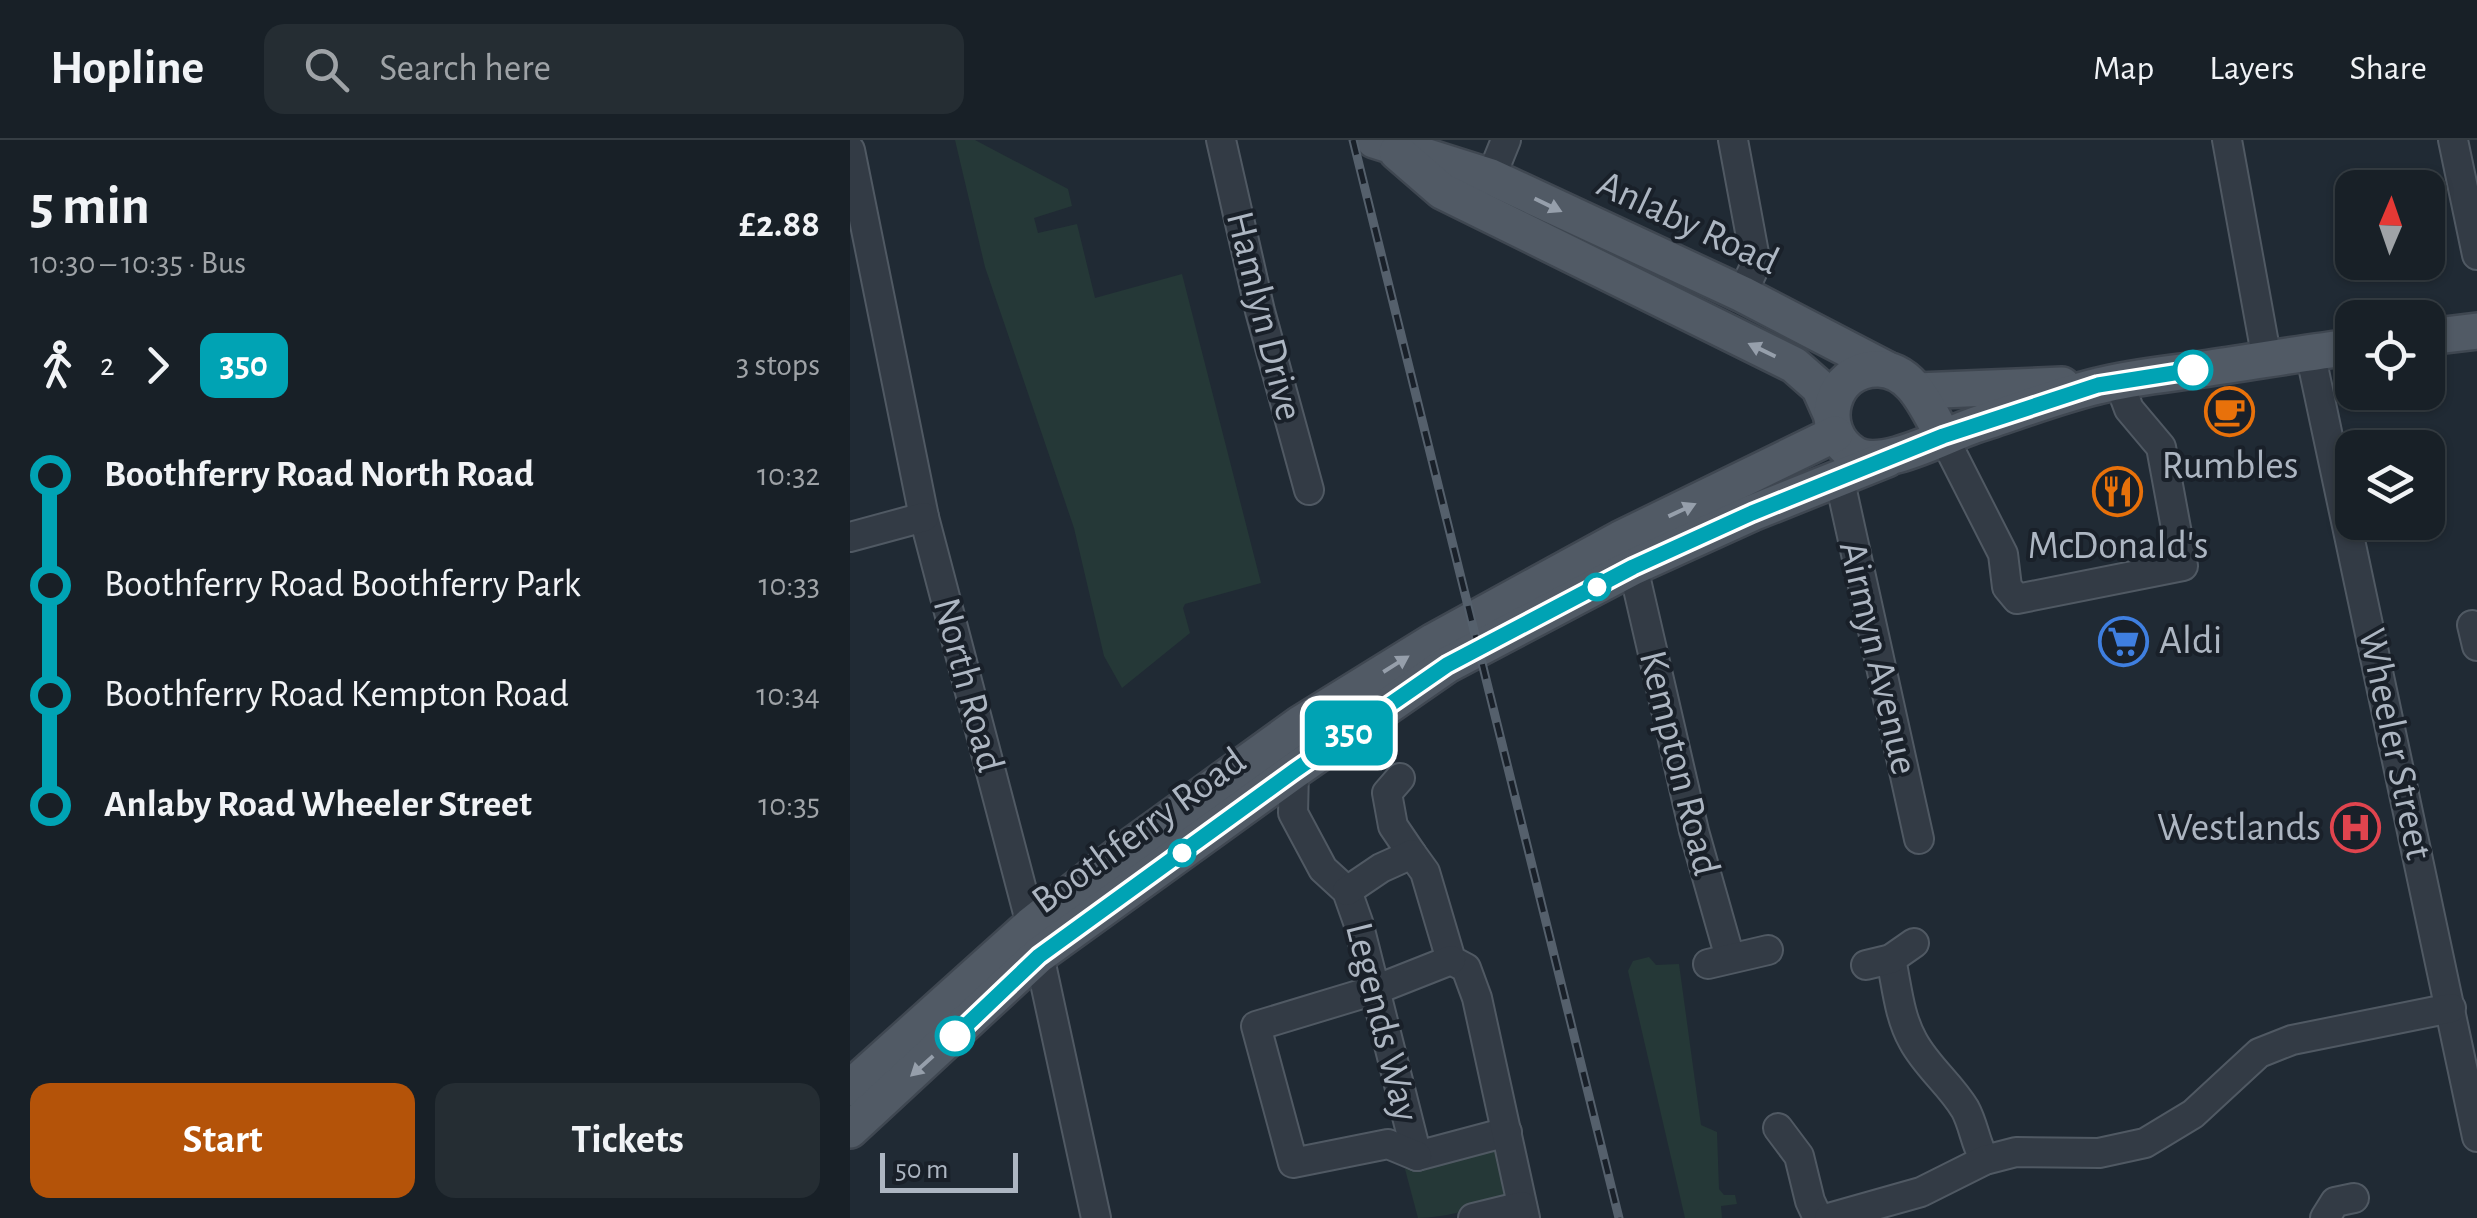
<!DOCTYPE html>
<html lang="en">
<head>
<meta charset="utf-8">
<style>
	:root { --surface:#182027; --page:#252d33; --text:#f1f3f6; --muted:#9fa3a7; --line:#363e44; --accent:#b45309 }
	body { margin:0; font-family:"Alegreya Sans",sans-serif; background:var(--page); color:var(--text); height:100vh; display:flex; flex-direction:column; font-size:38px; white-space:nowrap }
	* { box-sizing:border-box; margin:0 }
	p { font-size:32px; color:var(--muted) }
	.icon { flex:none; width:55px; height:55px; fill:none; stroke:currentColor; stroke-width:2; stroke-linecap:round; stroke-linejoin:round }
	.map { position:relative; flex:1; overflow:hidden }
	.details { display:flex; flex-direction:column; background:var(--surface); width:850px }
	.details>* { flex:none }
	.badge { padding:0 20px; border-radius:15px; font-size:35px; line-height:65px }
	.needle { width:65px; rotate:2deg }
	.buttons { position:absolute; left:1485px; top:30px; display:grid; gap:20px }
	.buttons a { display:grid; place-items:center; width:110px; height:110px; border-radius:20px; background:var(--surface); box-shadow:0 2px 8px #0004,0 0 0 2px var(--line); font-size:50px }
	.scale { position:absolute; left:30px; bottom:25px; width:138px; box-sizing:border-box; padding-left:10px; border:5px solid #adb6c2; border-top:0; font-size:28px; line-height:35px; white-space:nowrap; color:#adb6c2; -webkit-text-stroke:8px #192029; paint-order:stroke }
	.map>.badge { position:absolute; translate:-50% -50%; box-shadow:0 0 0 5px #fff }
	.legs { display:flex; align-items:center; gap:15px; height:110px; padding:0 30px; font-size:32px }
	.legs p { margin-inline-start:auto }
	.headline { display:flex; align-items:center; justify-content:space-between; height:170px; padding:0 30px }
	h1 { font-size:55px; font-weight:700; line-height:75px }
	.cta { display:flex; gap:20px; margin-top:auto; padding:20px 30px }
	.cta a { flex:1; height:115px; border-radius:20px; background:var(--accent); color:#fff; font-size:40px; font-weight:700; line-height:115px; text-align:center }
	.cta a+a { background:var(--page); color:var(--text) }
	ul { padding:0 30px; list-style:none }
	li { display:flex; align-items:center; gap:35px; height:110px; font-size:38px }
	li i { display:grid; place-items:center; width:15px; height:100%; margin:0 12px; background:currentColor }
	li i::after { content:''; width:25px; height:25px; margin:-12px; border:8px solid; border-radius:50%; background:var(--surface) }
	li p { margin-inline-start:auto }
	li:first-child i { background:linear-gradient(#0000 50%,currentColor 0) }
	li:last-child i { background:linear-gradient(currentColor 50%,#0000 0) }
	header { display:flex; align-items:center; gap:60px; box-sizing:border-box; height:140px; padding:0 50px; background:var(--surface); border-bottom:2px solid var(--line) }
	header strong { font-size:48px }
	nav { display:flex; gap:55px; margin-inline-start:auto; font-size:35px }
	.search { width:700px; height:90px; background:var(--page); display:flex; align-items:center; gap:25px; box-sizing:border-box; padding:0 35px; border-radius:20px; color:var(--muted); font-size:38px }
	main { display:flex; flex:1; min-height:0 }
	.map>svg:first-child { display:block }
	.green { fill:#253837 }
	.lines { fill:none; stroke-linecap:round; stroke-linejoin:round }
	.minor-casing { stroke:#505963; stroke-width:32 }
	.major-casing { stroke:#3f4751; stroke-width:40 }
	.minor { stroke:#333b45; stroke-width:28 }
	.major { stroke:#515a65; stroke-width:35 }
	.rail-casing { stroke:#55606c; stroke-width:9 }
	.rail { stroke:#192029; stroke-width:5; stroke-dasharray:15; stroke-linecap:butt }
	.oneway { fill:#969fab }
	.line-1-casing { stroke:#fff; stroke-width:22 }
	.line-1 { stroke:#00a3b4; stroke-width:15 }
	.stop-1-dot { fill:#fff; stroke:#00a3b4; stroke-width:5 }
	.labels { text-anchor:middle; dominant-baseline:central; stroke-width:8; stroke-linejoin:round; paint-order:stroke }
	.street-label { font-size:40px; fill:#adb6c2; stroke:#192029 }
	.poi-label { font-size:40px; fill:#adb6c2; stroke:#192029 }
</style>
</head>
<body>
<header>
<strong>Hopline</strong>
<div class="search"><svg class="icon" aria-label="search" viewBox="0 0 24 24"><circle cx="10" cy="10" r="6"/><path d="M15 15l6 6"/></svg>Search here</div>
<nav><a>Map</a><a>Layers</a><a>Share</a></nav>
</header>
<main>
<section class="details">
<div class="headline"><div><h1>5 min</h1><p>10:30 – 10:35 · Bus</p></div><b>£2.88</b></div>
<div class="legs"><svg class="icon" aria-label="walk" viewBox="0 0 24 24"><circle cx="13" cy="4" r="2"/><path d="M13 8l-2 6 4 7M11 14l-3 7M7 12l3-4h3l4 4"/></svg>2<svg class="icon" aria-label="forward" viewBox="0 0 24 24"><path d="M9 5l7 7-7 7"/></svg><b class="badge" style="background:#00a3b4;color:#fff">350</b><p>3 stops</p></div>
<ul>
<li><i style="color:#00a3b4"></i><b>Boothferry Road North Road</b><p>10:32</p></li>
<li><i style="color:#00a3b4"></i><span>Boothferry Road Boothferry Park</span><p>10:33</p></li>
<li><i style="color:#00a3b4"></i><span>Boothferry Road Kempton Road</span><p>10:34</p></li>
<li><i style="color:#00a3b4"></i><b>Anlaby Road Wheeler Street</b><p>10:35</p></li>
</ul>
<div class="cta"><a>Start</a><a>Tickets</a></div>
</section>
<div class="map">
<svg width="1627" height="1078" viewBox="0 0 1627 1078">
	<rect width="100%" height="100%" fill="#202a34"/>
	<g class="green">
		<path d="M 105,0 L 125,0 L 218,49 L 222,66 L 184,78 L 188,93 L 227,84 L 245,158 L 332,134 L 411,443 L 335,464 L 333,468 L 340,493 L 272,548 L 254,516 L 224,388 L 135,127 Z"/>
		<path d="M 799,817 L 806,825 L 829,824 L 851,985 L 867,992 L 869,1049 L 874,1055 L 885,1055 L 887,1064 L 871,1066 L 872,1078 L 835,1078 L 778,831 L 783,821 Z"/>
		<path d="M 642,1008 L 654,1011 L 661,1049 C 647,1067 591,1078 568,1078 L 555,1029 Z"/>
	</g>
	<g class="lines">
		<defs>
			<g id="minor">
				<path d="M 371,0 L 410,171 L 459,350"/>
				<path d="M 883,0 L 906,124 L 892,154"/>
				<path d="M 1377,0 L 1417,220"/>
				<path d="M 1603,0 L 1627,115"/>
				<path d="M 0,10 L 74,377 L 189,815 L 246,1078"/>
				<path d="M 641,37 L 656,0"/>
				<path d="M 1460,212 L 1627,997"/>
				<path d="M 1093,296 L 1153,414 L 1157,447 L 1167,459 L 1333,426 L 1311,307 L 1279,269 L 1269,242"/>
				<path d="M 989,337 L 1069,699"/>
				<path d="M 0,397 L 74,377"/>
				<path d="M 783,427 L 844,691 L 880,818"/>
				<path d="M 1622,485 L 1627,506"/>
				<path d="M 444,631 L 443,673 L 473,729 L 497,751 L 508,782 L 567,1016 L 657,992"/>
				<path d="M 550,638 L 537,653 L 543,686 L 562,714"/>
				<path d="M 497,751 L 531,728 L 562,714 L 575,732 L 601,820 L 616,828 L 627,858 L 675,1078"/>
				<path d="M 1041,819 C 1047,847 1049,876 1063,901 C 1077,927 1100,944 1115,969 C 1124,985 1125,1004 1135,1020"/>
				<path d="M 858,824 L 918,810"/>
				<path d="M 1016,825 L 1041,819 L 1064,803"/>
				<path d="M 928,988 L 949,1016 L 960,1061 L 968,1078"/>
				<path d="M 567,1016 L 538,1004 L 443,1023 L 406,886 L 525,850 L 601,820"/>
				<path d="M 623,1078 L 672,1066"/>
				<path d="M 979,1078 L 1071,1052 L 1135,1020 L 1166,1012 L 1249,1013 L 1295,1003 L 1343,974 L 1409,913 L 1442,900 L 1601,868"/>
				<path d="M 1475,1078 L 1485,1062 L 1504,1058"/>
			</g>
			<g id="major">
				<path d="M 524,0 L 641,37 L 892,154 L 1036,229"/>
				<path d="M 547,12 L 592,51 L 944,225 L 969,247 L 981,274"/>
				<path d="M 1578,197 L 1627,191"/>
				<path d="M 1067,251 L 1212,245"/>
				<path d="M 1093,296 C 1078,270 1063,229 1028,229 C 981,228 965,290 1004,314 C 1032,331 1095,295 1125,285 C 1166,272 1206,256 1248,246 C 1282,237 1318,234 1353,229 C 1403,222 1452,213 1502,207"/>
				<path d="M 0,948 L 181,785 L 273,712 L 450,584 L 584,501 L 770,399 L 985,294"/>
				<path d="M 0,990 L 189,815 L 444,631 L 597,525 L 783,427 L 902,373 L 1037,319"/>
			</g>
		</defs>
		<use href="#minor" class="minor-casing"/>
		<use href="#major" class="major-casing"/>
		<use href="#minor" class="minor"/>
		<use href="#major" class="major"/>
		<defs>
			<path id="rail" d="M 503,0 L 769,1078"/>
		</defs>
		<use href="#rail" class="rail-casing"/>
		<use href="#rail" class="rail"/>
	</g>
	<defs><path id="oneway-solid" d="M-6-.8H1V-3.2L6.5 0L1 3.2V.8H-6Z" transform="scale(2.5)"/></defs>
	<g class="oneway">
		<use href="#oneway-solid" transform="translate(698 65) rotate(26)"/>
		<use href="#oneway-solid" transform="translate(912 210) rotate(-154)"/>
		<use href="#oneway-solid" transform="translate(832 370) rotate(-25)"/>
		<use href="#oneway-solid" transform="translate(546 524) rotate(-32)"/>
		<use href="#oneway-solid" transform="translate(72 926) rotate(138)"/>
	</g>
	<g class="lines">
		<defs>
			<path id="line-1" d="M 105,896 L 189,816 L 444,631 L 597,525 L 783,427 L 902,373 L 1093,296 L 1248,245 L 1343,230"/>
		</defs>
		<use href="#line-1" class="line-1-casing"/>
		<use href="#line-1" class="line-1"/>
	</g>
	<defs>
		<symbol id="cafe-ring" viewBox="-11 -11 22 22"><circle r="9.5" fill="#192029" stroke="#e8710a" stroke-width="1.5"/><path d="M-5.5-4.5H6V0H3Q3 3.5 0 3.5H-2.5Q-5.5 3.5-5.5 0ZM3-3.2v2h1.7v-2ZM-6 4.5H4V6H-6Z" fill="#e8710a"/></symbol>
		<symbol id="restaurant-ring" viewBox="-11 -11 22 22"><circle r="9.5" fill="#192029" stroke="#e8710a" stroke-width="1.5"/><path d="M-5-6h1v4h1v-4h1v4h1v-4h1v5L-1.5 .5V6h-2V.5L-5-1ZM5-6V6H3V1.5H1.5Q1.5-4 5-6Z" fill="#e8710a"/></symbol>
		<symbol id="supermarket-ring" viewBox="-11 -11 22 22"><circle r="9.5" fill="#192029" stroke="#3f7fe0" stroke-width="1.5"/><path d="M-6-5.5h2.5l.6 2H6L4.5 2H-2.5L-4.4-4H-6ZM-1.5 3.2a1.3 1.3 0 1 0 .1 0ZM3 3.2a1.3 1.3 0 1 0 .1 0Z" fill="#3f7fe0"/></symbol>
		<symbol id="hospital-ring" viewBox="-11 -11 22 22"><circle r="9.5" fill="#192029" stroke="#e0444e" stroke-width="1.5"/><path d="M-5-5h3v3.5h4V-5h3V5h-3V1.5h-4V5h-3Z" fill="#e0444e"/></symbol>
	</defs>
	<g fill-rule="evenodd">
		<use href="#cafe-ring" x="1352" y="244" width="55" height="55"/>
		<use href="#restaurant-ring" x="1240" y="324" width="55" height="55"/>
		<use href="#supermarket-ring" x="1246" y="474" width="55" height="55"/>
		<use href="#hospital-ring" x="1478" y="660" width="55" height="55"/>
	</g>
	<g class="stop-1-dot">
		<circle cx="1343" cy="230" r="18"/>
		<circle cx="747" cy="447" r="12"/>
		<circle cx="332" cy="713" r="12"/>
		<circle cx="105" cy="896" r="18"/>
	</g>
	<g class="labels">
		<g class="street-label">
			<text transform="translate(838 83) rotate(25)">Anlaby Road</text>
			<text transform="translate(414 176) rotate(76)">Hamlyn Drive</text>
			<text transform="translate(1028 518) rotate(77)">Airmyn Avenue</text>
			<text transform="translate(118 545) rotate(75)">North Road</text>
			<text transform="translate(1545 604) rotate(78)">Wheeler Street</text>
			<text transform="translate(829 623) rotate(76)">Kempton Road</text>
			<text transform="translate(289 691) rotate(-36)">Boothferry Road</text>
			<text transform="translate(532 882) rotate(76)">Legends Way</text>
		</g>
		<g class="poi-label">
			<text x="1380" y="326">Rumbles</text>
			<text x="1268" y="406">McDonald's</text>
			<text x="1309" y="501" text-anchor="start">Aldi</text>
			<text x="1471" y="688" text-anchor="end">Westlands</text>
		</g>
	</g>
</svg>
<div class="buttons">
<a><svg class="needle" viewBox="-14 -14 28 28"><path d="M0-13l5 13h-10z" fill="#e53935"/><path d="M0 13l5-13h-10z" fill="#9fa3a7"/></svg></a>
<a><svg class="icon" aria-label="locate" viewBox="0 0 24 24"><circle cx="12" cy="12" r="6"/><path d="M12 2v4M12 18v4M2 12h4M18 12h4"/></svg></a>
<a><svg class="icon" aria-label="layers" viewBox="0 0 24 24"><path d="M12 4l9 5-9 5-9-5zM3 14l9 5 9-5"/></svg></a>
</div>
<div class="scale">50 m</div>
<b class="badge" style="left:499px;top:593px;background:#00a3b4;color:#fff">350</b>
</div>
</main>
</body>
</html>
